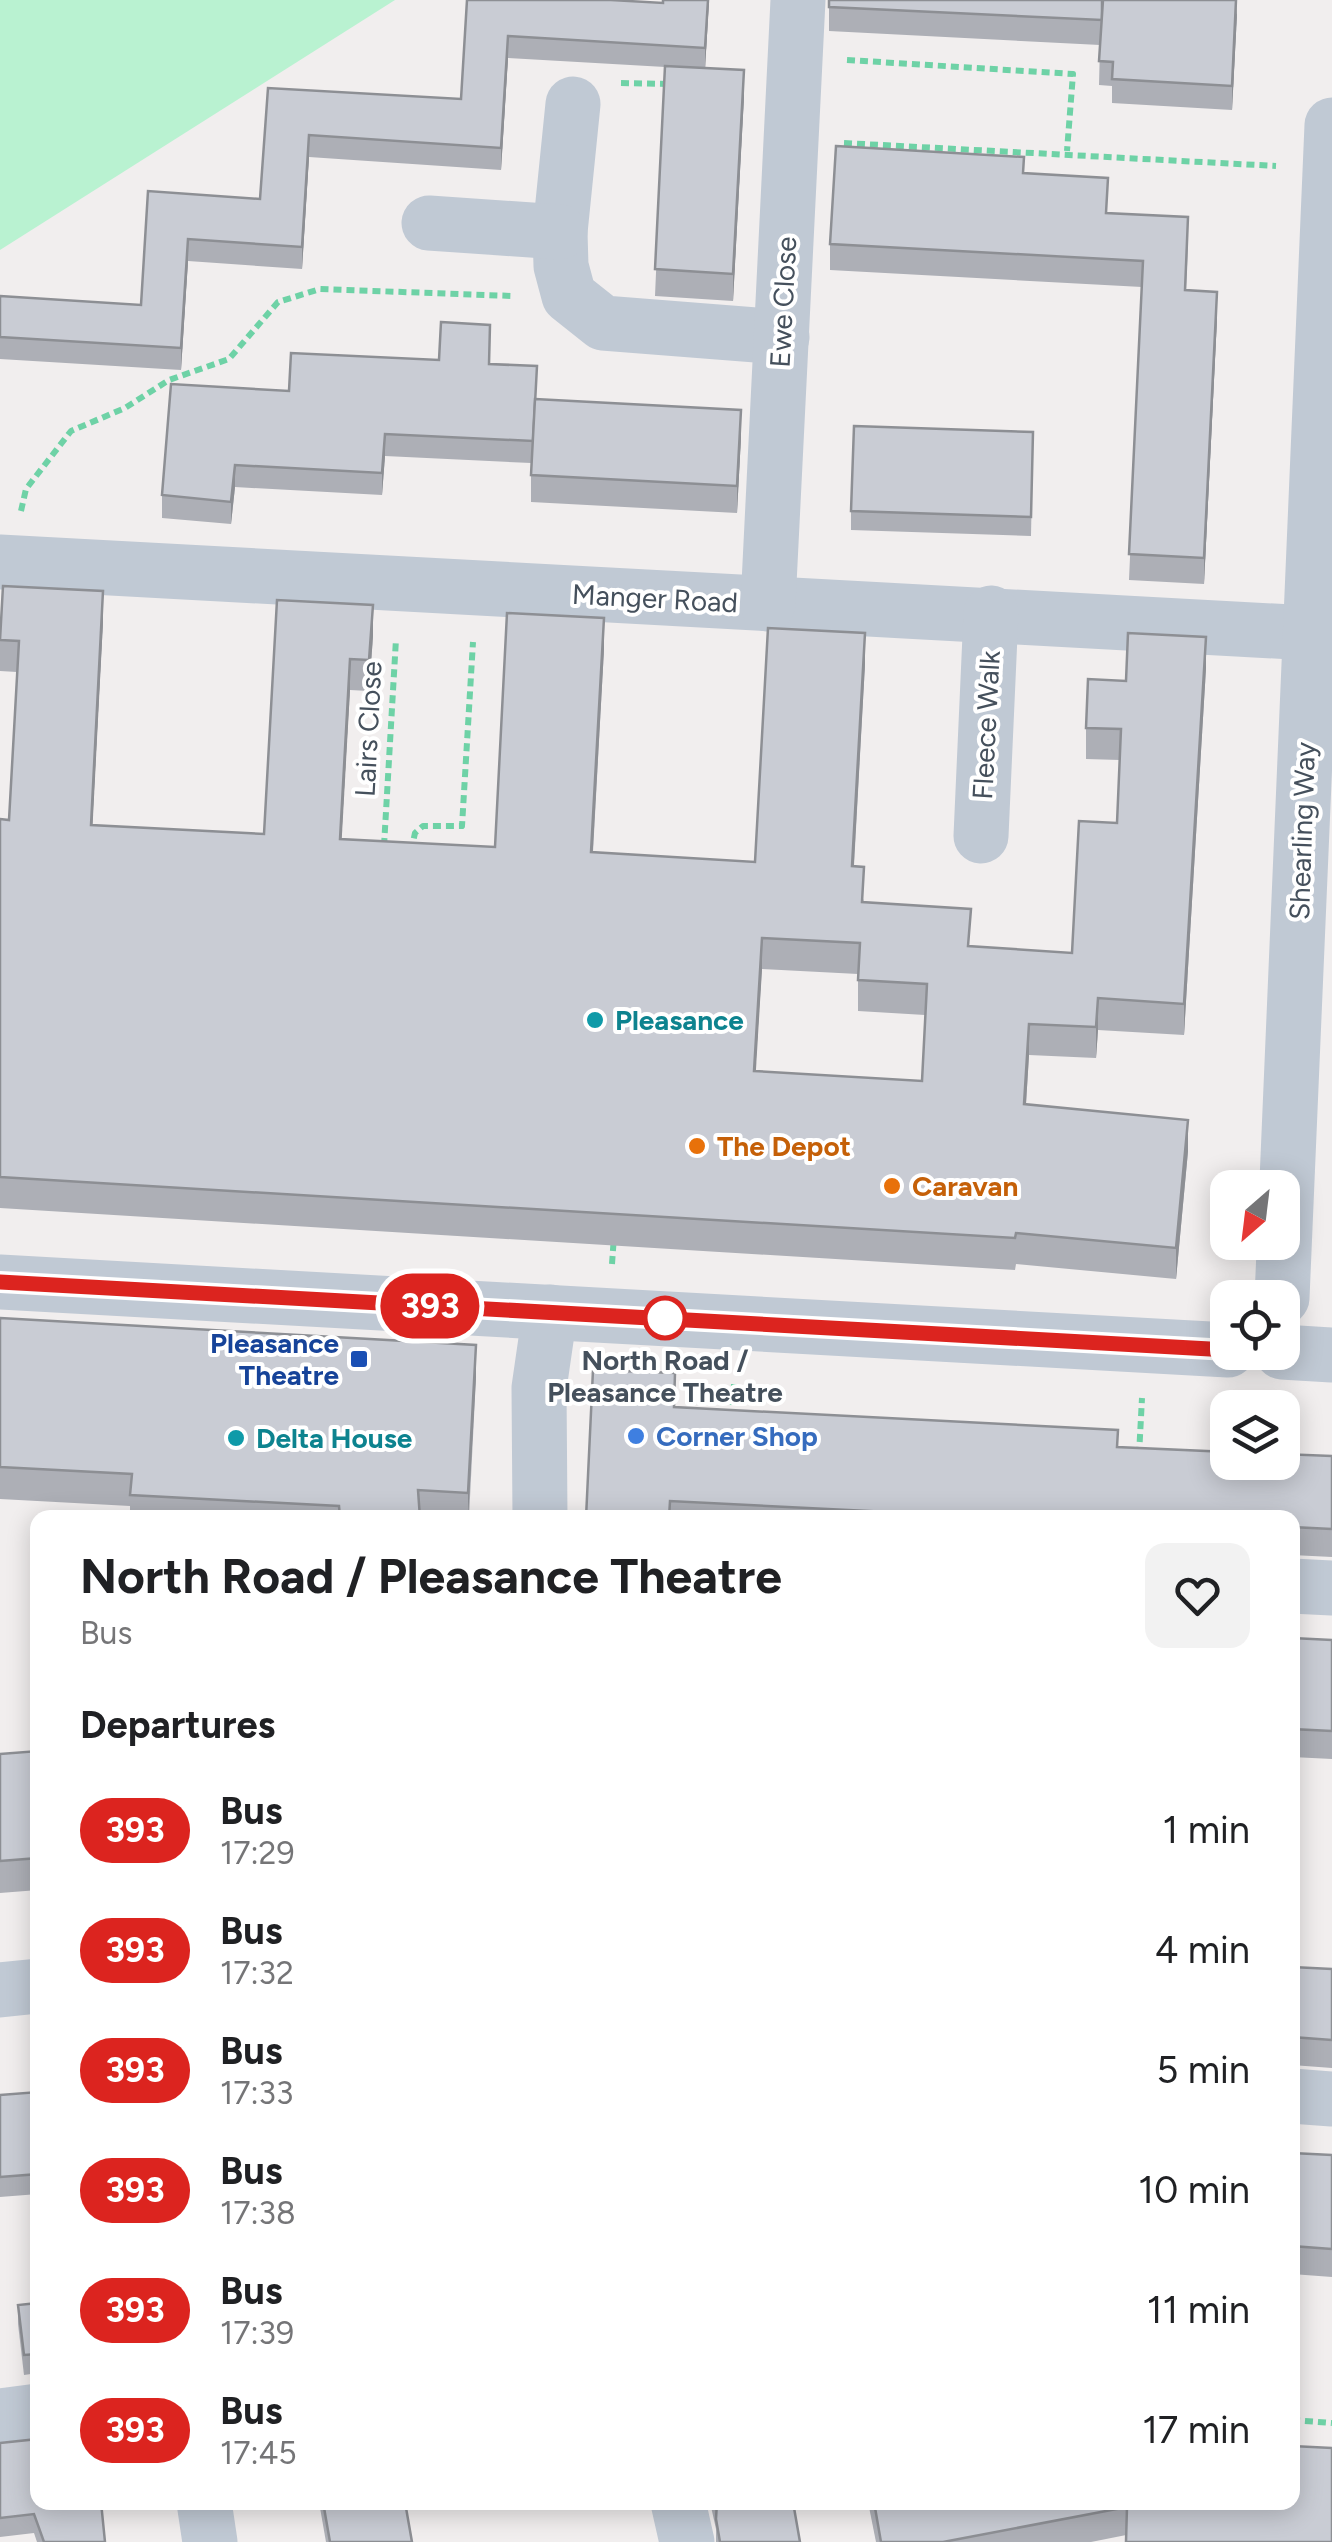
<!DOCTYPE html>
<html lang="en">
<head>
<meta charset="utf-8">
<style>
	:root { --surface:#fff; --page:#f2f2f2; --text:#202124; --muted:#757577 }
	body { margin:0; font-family:Figtree,sans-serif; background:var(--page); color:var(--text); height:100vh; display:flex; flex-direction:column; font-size:38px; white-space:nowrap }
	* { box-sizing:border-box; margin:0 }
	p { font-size:32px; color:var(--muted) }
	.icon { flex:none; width:55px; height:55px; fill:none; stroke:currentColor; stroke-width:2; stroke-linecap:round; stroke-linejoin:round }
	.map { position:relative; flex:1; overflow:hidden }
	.panel { position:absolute; left:30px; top:1510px; width:1270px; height:1000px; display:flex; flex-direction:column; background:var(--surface); border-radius:20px; box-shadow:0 5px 25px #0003 }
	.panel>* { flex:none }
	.badge { padding:0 20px; border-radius:32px; font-size:35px; line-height:65px }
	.needle { width:65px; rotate:208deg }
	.fabs { position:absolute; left:1210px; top:1170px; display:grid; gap:20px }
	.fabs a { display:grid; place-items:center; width:90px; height:90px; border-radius:20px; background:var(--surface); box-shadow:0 5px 25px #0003; font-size:50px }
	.map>.badge { position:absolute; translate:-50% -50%; box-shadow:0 0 0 5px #fff }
	h2 { padding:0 50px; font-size:38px; line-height:90px }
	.round { display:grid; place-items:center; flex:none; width:105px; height:105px; border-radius:20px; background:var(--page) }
	.overview { display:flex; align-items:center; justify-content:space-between; height:170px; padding:0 50px }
	h1 { font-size:48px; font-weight:700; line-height:75px }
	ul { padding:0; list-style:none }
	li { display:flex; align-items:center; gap:30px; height:120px; padding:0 50px }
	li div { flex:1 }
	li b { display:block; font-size:38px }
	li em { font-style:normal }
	li .badge { min-width:110px; font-weight:700; text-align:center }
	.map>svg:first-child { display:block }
	.green { fill:#b9f2d1 }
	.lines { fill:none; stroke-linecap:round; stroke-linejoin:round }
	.path { stroke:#6ed2a6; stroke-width:6; stroke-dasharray:8 5; stroke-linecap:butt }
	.minor { stroke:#c0c9d4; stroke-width:55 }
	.wall { fill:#adafb6; fill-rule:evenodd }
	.shaded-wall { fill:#8d8f94 }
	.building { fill:#c9ccd4; stroke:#8d8f94; stroke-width:2.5; fill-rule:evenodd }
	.line-casing { stroke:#fff; stroke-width:22 }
	.line { stroke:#dc241f; stroke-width:15 }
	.culture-dot { fill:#0f9aa8; stroke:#fff; stroke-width:4 }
	.food-dot { fill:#e8710a; stroke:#fff; stroke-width:4 }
	.stop-dot { fill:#fff; stroke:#dc241f; stroke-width:5 }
	.transit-dot { fill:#1a4fb4; stroke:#fff; stroke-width:4 }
	.shop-dot { fill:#3f7fe0; stroke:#fff; stroke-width:4 }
	.labels { text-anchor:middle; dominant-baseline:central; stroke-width:8; stroke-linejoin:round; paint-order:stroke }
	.street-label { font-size:28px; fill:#45505c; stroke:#fff }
	.culture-label { font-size:28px; font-weight:bold; fill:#0d838f; stroke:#fff; text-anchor:start }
	.food-label { font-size:28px; font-weight:bold; fill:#c56008; stroke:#fff; text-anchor:start }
	.transit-label { font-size:28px; font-weight:bold; fill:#164399; stroke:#fff; text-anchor:end }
	.stop-label { font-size:28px; font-weight:bold; fill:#45505c; stroke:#fff }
	.shop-label { font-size:28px; font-weight:bold; fill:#366cbe; stroke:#fff; text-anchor:start }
</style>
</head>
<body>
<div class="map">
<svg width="1332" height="2542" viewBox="0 0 1332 2542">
	<rect width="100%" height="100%" fill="#f1eeee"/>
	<path class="green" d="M 0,0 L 395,0 L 0,250 Z"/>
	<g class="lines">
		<g class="path">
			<path d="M 847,60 L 1073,74 L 1067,151"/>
			<path d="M 621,83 L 669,84"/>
			<path d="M 844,143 L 1276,166"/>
			<path d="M 21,511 L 26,489 L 71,431 L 125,408 L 169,380 L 229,359 L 278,302 L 320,289 L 513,296"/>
			<path d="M 384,846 L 396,639"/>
			<path d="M 411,851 L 415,833 L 423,826 L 462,826 L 473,642"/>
			<path d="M 612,1264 L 614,1236"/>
			<path d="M 732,1418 L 734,1384"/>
			<path d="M 1139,1455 L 1142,1398"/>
			<path d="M 1292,2420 L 1332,2423"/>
		</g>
		<g class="minor">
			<path d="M 573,104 L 560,232 L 561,266 L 569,296 L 603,323 L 782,337"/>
			<path d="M 429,223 L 560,232"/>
			<path d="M 0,562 L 1310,633"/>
			<path d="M 768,604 L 798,0"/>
			<path d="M 981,836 L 991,613"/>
			<path d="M 0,1282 L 1228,1350"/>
			<path d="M 1282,1298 L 1332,125"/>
			<path d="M 1282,1352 L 1332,1355"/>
			<path d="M 540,1518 L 539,1388 L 550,1312"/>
			<path d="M 1292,1586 L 1332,1588"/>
			<path d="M 0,1990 L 38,1986"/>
			<path d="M 1292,2096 L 1332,2099"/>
			<path d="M 0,2416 L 38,2411"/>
			<path d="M 204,2502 L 210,2542"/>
			<path d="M 678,2502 L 687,2542"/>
		</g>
	</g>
	<g class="wall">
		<path d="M 467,0 L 663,3 L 709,0 L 705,68 L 744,97 L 733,301 L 655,296 L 665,67 L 508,58 L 501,170 L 309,157 L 302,269 L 188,261 L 181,370 L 0,359 L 0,296 L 141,305 L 148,191 L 260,199 L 268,88 L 461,99 Z"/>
		<path d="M 829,0 L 1237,14 L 1232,110 L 1112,103 L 1112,86 L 1099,85 L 1100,45 L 829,31 Z"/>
		<path d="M 1024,173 L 1108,213 L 1188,244 L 1186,290 L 1217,319 L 1204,584 L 1129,580 L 1142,287 L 830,270 L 830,244 Z"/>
		<path d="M 490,364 L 536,399 L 741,437 L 737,513 L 531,502 L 531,463 L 385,456 L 382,495 L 235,487 L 231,524 L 162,518 L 162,495 L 289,391 Z"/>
		<path d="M 1033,432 L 1031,536 L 851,530 L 851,511 Z"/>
		<path d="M 277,600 L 373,636 L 369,691 L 350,690 L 341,839 L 495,847 L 604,649 L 593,852 L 755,862 L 865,664 L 854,866 L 864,902 L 970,946 L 1072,953 L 1117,823 L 1120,760 L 1086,759 L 1086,728 L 1126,681 L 1206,668 L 1184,1035 L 1098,1030 L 1096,1058 L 1029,1055 L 1026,1104 L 1188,1151 L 1176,1279 L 1016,1264 L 1015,1270 L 0,1208 L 0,819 L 9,820 L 17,672 L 0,671 L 0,640 L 103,622 L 92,825 L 264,834 ZM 762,969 L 858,974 L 858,1011 L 925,1015 L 922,1081 L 755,1071 Z"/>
		<path d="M 0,1318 L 476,1377 L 469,1518 L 130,1518 L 130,1506 L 0,1499 Z"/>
		<path d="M 675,1407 L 1118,1447 L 1332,1456 L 1332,1557 L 1292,1555 L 1292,1518 L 586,1518 Z"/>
		<path d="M 1292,1638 L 1332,1640 L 1332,1759 L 1292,1757 Z"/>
		<path d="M 38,1751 L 38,1890 L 0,1893 L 0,1754 Z"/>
		<path d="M 1292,1967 L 1332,1969 L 1332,2068 L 1292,2065 Z"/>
		<path d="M 38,2092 L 38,2194 L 0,2197 L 0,2095 Z"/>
		<path d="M 1292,2153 L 1332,2155 L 1332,2277 L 1292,2274 Z"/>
		<path d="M 38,2303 L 38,2373 L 24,2375 L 18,2324 L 18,2305 Z"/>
		<path d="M 0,2443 L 105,2542 L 37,2542 L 34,2533 L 0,2537 Z"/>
		<path d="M 319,2502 L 405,2502 L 412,2542 L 326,2542 Z"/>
		<path d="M 710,2502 L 793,2502 L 800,2542 L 716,2542 L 716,2529 Z"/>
		<path d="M 868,2502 L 1292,2502 L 1091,2542 L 876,2542 Z"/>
	</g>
	<g class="shaded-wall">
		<path d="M 708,0 L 709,0 L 705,70 L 705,48 Z"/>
		<path d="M 1237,0 L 1237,14 L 1232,110 L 1232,86 Z"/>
		<path d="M 508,36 L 508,58 L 501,170 L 501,148 Z"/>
		<path d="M 744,70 L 744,97 L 733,301 L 733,274 Z"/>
		<path d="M 309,135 L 309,157 L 302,269 L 302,247 Z"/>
		<path d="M 188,239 L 188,261 L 181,370 L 181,348 Z"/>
		<path d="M 1217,292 L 1217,319 L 1204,584 L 1204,558 Z"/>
		<path d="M 741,410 L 741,437 L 737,513 L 737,486 Z"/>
		<path d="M 385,434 L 385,456 L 382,495 L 382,473 Z"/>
		<path d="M 235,465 L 235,487 L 231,524 L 231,502 Z"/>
		<path d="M 103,591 L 103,622 L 91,856 L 91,825 Z"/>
		<path d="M 373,605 L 373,636 L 369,691 L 369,660 Z"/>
		<path d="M 604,618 L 604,649 L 591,883 L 591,852 Z"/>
		<path d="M 865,633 L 865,664 L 852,897 L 852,866 Z"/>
		<path d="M 1206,637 L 1206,668 L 1184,1035 L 1184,1004 Z"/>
		<path d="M 350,659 L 350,690 L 340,870 L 340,839 Z"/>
		<path d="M 762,938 L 762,969 L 754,1102 L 754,1071 Z"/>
		<path d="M 1098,998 L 1098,1030 L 1096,1058 L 1096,1027 Z"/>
		<path d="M 1029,1024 L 1029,1055 L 1024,1135 L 1024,1104 Z"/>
		<path d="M 1188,1120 L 1188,1151 L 1176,1279 L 1176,1248 Z"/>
		<path d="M 476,1345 L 476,1377 L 468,1518 L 468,1493 Z"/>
		<rect x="1292" y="2037" width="2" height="28"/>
	</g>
	<g class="building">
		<path d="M 467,0 L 611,0 L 663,3 L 663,0 L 708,0 L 705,48 L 508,36 L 501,148 L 309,135 L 302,247 L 188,239 L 181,348 L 0,337 L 0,296 L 141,305 L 148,191 L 260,199 L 268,88 L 461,99 Z"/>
		<path d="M 829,0 L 1102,0 L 1102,20 L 829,7 Z"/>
		<path d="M 1103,0 L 1236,0 L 1232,86 L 1112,79 L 1113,62 L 1099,61 Z"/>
		<path d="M 665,66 L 744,70 L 733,274 L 655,269 Z"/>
		<path d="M 836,146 L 1024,157 L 1023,173 L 1108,178 L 1106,213 L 1188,217 L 1185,290 L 1217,292 L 1204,558 L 1129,554 L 1143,261 L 830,244 Z"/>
		<path d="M 441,322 L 490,325 L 489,364 L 537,366 L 533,441 L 385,434 L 382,473 L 235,465 L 231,502 L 162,495 L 171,384 L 289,391 L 291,353 L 439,360 Z"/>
		<path d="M 535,399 L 741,410 L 737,486 L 531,475 Z"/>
		<path d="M 854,426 L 1033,432 L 1031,517 L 851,511 Z"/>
		<path d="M 3,586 L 103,591 L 91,825 L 264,834 L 277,600 L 373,605 L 369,660 L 350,659 L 340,839 L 495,847 L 507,613 L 604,618 L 591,852 L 755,862 L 768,628 L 865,633 L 852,866 L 864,867 L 862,902 L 971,909 L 968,946 L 1072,953 L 1079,821 L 1117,823 L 1121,729 L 1086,728 L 1088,679 L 1126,681 L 1128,633 L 1206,637 L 1184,1004 L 1098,998 L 1096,1027 L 1029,1024 L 1024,1104 L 1188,1120 L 1176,1248 L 1016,1233 L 1015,1238 L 0,1177 L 0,819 L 9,820 L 19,641 L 0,640 ZM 762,938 L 860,943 L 858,980 L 927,984 L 922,1081 L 754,1071 Z"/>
		<path d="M 0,1318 L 476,1345 L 468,1493 L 418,1490 L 420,1518 L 340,1518 L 339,1506 L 130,1495 L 132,1474 L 0,1467 Z"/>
		<path d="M 593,1370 L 675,1373 L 674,1407 L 1118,1430 L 1117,1447 L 1228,1452 L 1228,1462 L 1282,1462 L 1282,1454 L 1332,1456 L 1332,1529 L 1292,1527 L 1292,1518 L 908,1518 L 908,1513 L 670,1501 L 669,1518 L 586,1518 Z"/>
		<path d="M 1292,1638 L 1332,1640 L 1332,1731 L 1292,1729 Z"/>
		<path d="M 38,1751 L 38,1858 L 0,1861 L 0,1754 Z"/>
		<path d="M 1292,1967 L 1332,1969 L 1332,2040 L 1292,2037 Z"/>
		<path d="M 38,2092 L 38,2174 L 0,2177 L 0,2095 Z"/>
		<path d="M 1292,2153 L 1332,2155 L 1332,2249 L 1292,2246 Z"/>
		<path d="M 38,2303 L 38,2354 L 24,2355 L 18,2305 Z"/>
		<path d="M 38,2439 L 38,2502 L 101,2502 L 105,2542 L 44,2542 L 34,2514 L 0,2518 L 0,2443 Z"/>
		<path d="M 1292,2446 L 1332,2448 L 1332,2542 L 1126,2542 L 1127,2507 L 943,2542 L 881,2542 L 874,2502 L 1292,2502 Z"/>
		<path d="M 323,2502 L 405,2502 L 412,2542 L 330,2542 Z"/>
		<path d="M 717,2502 L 793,2502 L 800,2542 L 720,2542 L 716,2519 Z"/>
	</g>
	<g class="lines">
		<defs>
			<path id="line" d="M 0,1282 L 1228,1350"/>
		</defs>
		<use href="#line" class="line-casing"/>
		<use href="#line" class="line"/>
	</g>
	<g class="culture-dot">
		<circle cx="595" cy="1020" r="10"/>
		<circle cx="236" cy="1438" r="10"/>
	</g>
	<g class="food-dot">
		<circle cx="697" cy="1146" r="10"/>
		<circle cx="892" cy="1186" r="10"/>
	</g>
	<circle class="stop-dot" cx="665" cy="1318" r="20"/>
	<rect class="transit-dot" x="349" y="1349" width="20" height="20" rx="5"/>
	<circle class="shop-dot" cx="636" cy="1436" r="10"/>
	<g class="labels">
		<g class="street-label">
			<text transform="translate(783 302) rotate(-87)">Ewe Close</text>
			<text transform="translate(655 598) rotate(3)">Manger Road</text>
			<text transform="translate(986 725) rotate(-87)">Fleece Walk</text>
			<text transform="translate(368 729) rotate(-87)">Lairs Close</text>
			<text transform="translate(1302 831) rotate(-88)">Shearling Way</text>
		</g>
		<g class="culture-label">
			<text x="615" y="1020">Pleasance</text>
			<text x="256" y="1438">Delta House</text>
		</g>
		<g class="food-label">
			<text x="717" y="1146">The Depot</text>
			<text x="912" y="1186">Caravan</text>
		</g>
		<g class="transit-label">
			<text x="339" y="1343">Pleasance<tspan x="339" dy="32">Theatre</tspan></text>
		</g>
		<g class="stop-label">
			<text x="665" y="1360">North Road /<tspan x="665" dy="32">Pleasance Theatre</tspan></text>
		</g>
		<g class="shop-label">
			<text x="656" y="1436">Corner Shop</text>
		</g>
	</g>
</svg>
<div class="fabs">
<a><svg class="needle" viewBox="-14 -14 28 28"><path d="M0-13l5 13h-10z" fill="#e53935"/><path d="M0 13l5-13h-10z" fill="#757577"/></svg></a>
<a><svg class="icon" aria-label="locate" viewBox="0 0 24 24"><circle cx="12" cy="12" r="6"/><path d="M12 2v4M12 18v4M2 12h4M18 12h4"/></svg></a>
<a><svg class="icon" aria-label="layers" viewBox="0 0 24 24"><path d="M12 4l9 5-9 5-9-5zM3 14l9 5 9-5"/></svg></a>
</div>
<b class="badge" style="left:430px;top:1306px;background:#dc241f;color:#fff">393</b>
<section class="panel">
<div class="overview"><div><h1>North Road / Pleasance Theatre</h1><p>Bus</p></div><a class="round"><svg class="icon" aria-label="heart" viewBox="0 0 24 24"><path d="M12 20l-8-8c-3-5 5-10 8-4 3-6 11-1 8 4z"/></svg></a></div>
<h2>Departures</h2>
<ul>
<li><span class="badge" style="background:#dc241f;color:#fff">393</span><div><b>Bus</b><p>17:29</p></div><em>1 min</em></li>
<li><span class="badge" style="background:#dc241f;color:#fff">393</span><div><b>Bus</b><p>17:32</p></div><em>4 min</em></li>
<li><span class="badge" style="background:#dc241f;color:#fff">393</span><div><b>Bus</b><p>17:33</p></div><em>5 min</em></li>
<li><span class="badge" style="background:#dc241f;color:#fff">393</span><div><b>Bus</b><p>17:38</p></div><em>10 min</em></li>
<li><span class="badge" style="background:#dc241f;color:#fff">393</span><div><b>Bus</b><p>17:39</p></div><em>11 min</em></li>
<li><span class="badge" style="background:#dc241f;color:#fff">393</span><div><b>Bus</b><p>17:45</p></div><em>17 min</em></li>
</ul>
</section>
</div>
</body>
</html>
